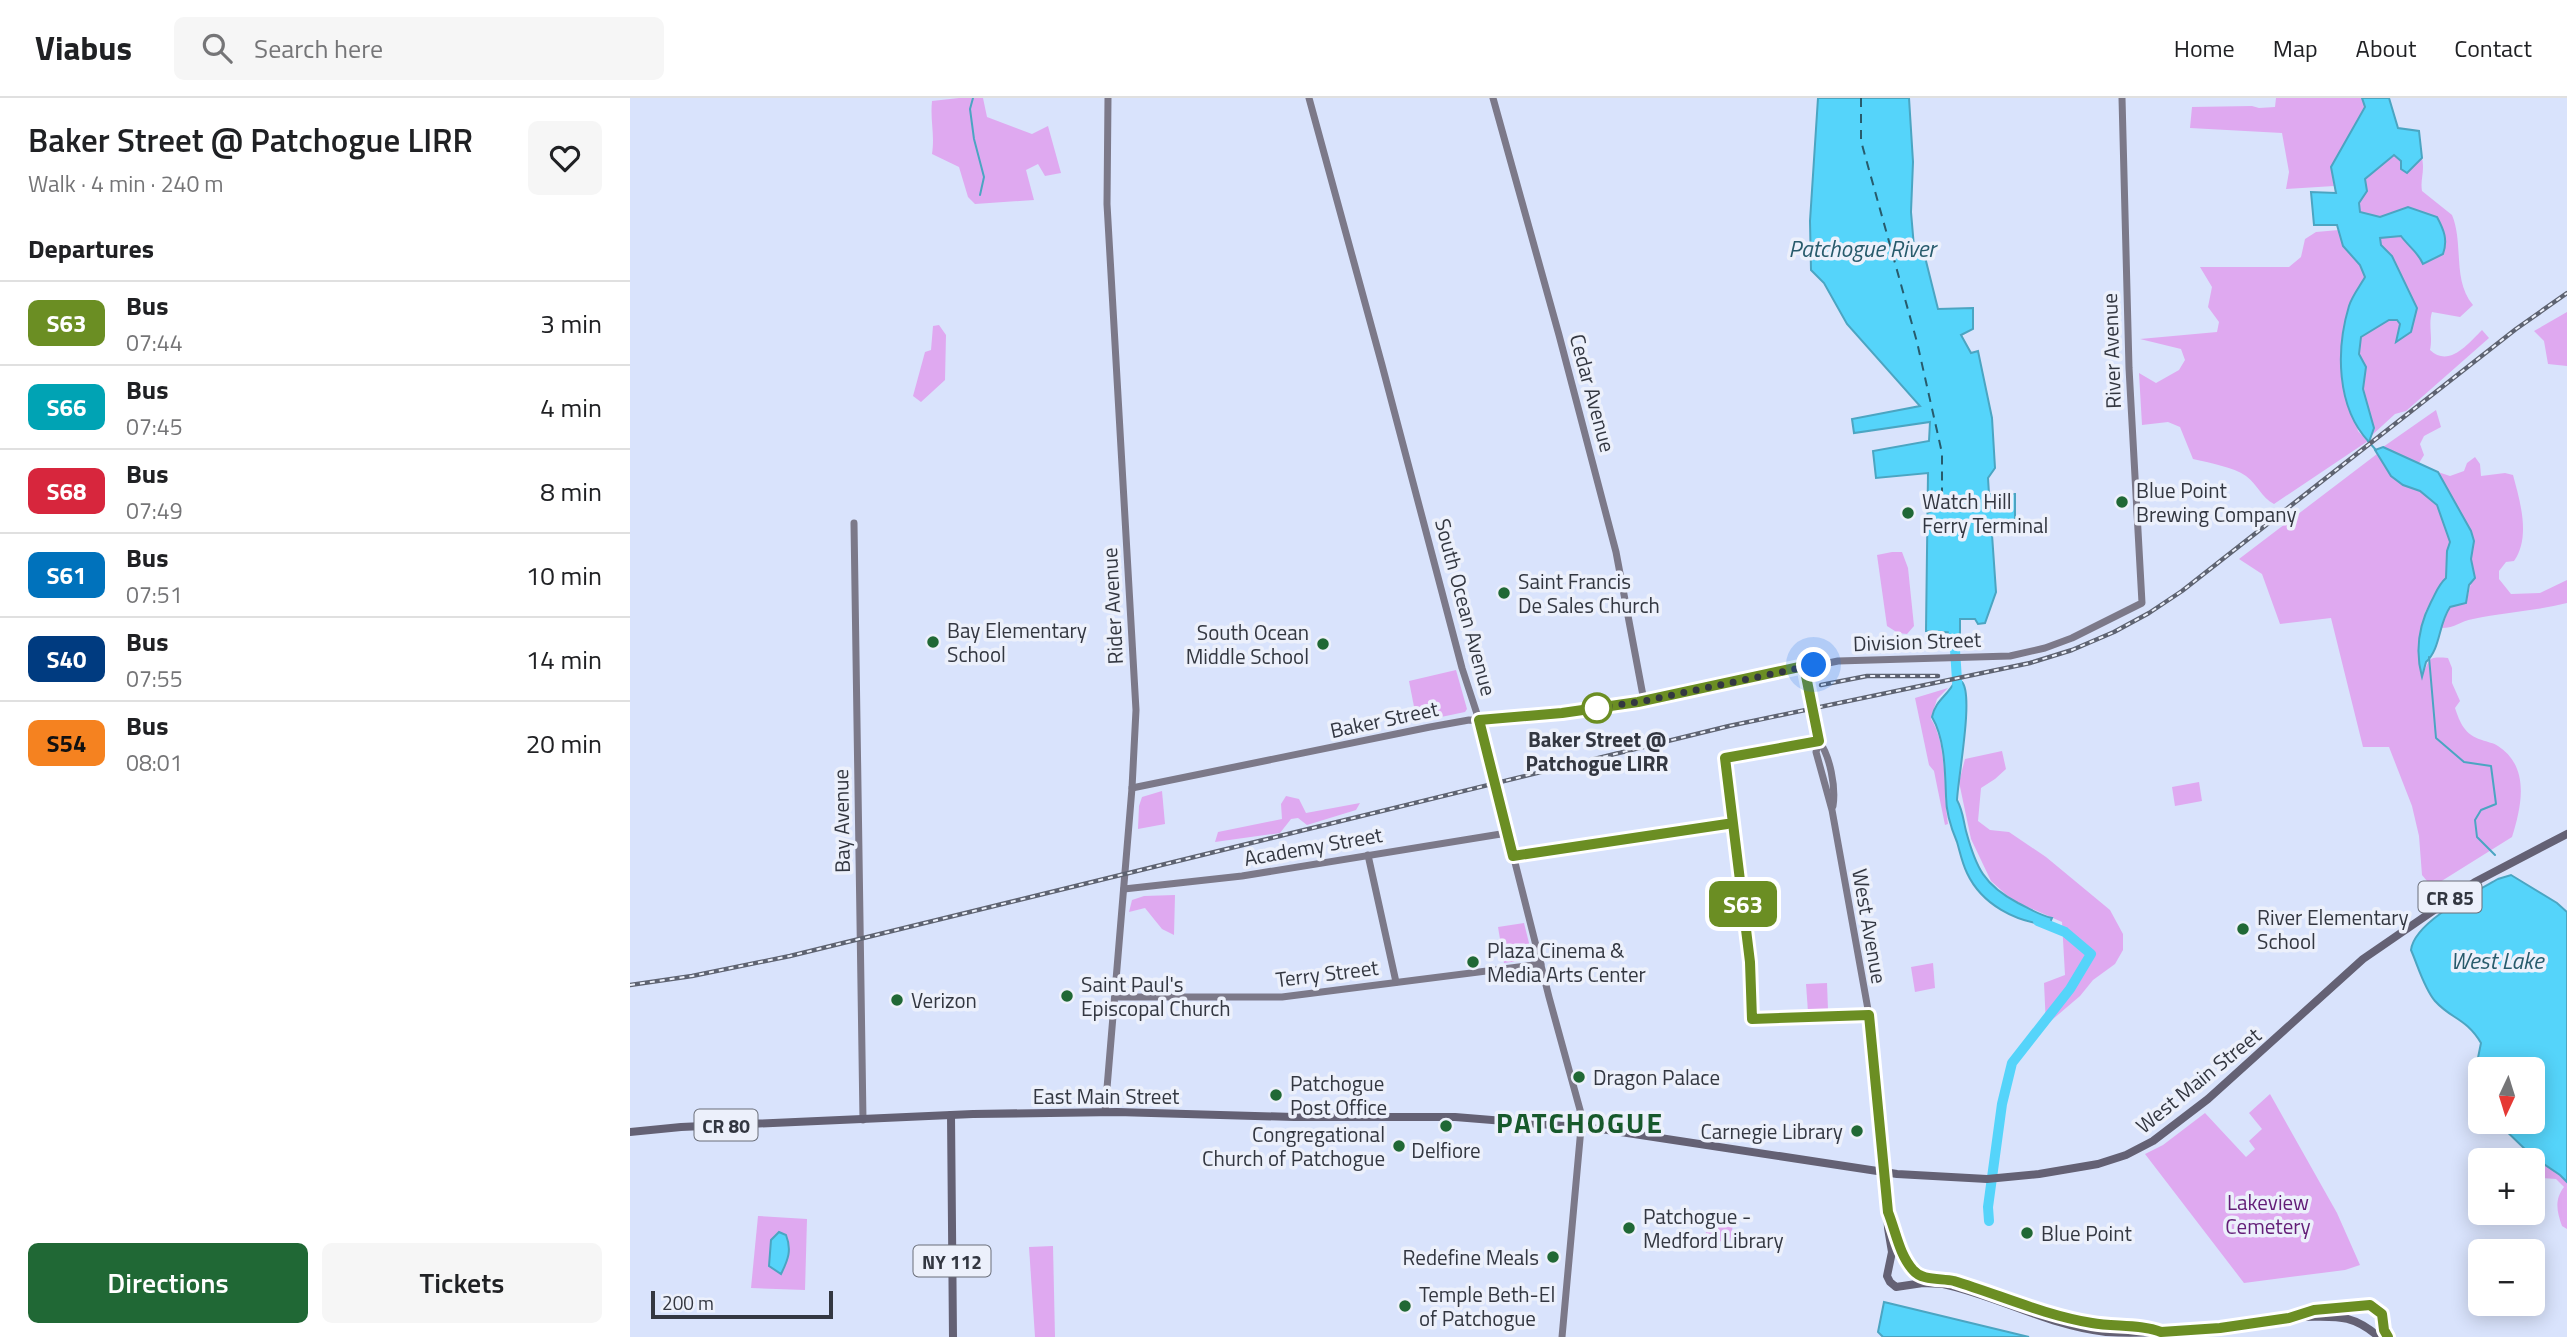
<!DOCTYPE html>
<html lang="en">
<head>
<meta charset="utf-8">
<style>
	:root { --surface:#fff; --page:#f6f6f6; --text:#202124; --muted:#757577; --line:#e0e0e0; --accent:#206835 }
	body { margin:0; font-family:"Titillium Web",sans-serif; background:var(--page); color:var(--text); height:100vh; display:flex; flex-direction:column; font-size:26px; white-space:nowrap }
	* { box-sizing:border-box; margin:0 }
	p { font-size:23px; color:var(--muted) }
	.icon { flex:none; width:38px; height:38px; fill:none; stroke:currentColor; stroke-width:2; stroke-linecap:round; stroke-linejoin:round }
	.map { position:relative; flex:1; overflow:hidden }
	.sheet { display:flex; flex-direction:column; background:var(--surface); width:630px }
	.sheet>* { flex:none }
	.badge { padding:0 14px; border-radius:10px; font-size:24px; line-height:46px }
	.needle { width:46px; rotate:184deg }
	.tools { position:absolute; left:1838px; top:959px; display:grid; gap:14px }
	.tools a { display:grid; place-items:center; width:77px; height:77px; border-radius:10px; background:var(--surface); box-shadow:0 4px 18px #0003; font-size:35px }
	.scale { position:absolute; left:21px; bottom:18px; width:182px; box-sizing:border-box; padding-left:7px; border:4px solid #333741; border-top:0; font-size:19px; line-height:24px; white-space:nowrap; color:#333741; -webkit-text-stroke:5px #ecf0fb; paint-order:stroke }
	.you { position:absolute; width:35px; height:35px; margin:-18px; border:5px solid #fff; border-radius:50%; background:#1a73e8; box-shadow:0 0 0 10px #1a73e833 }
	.map>.badge { position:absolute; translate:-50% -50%; box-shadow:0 0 0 4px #fff }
	h2 { padding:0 28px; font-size:26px; line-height:63px }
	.round { display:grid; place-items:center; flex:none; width:74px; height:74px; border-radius:10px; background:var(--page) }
	.summary { display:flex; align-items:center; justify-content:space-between; height:119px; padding:0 28px }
	h1 { font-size:33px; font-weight:600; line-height:52px }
	.primary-button { display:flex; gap:14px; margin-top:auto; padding:14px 28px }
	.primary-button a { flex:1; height:80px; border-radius:10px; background:var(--accent); color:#fff; font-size:28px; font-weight:600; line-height:80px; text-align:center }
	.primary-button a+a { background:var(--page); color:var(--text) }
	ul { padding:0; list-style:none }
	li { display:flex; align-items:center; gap:21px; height:84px; padding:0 28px; border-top:2px solid var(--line) }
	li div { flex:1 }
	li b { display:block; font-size:26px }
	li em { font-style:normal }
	li .badge { min-width:77px; font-weight:700; text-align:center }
	header { display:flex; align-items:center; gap:42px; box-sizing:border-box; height:98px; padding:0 35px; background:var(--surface); border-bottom:2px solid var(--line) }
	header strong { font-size:33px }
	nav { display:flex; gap:38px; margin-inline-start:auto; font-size:24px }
	.search { width:490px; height:63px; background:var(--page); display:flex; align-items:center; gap:18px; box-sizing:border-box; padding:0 24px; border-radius:10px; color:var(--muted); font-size:26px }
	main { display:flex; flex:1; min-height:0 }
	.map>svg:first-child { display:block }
	.green { fill:#dfa9f0 }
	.water { fill:#55d4fa; stroke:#4ba5c2; stroke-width:2 }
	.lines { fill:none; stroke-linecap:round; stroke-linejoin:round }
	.stream { stroke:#4ba5c2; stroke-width:2 }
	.river { stroke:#55d4fa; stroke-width:10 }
	.ferry { stroke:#285b6c; stroke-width:2; stroke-dasharray:9 7; stroke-linecap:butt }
	.secondary { stroke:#7c7989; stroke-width:7 }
	.primary { stroke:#646174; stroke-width:8 }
	.rail-casing { stroke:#5e6371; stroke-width:4.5 }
	.rail { stroke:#ecf0fb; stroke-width:2; stroke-dasharray:5; stroke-linecap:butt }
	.line-casing { stroke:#fff; stroke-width:16 }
	.line { stroke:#6b8e23; stroke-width:10 }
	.walk { stroke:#333741; stroke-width:7; stroke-dasharray:0 12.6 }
	.poi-dot { fill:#206835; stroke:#ecf0fb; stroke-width:2.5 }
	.stop-dot { fill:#fff; stroke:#6b8e23; stroke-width:3.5 }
	.labels { text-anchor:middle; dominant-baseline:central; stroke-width:7; stroke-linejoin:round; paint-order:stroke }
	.shield { fill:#ecf0fb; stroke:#6a6e79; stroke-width:2 }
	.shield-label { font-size:19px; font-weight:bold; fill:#333741 }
	.street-label { font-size:21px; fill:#333741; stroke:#ecf0fb }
	.poi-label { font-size:21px; fill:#333741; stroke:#ecf0fb; text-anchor:start }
	.stop-label { font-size:21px; font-weight:bold; fill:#333741; stroke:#ecf0fb }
	.park-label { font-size:21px; fill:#631d77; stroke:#ecf0fb }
	.water-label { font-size:23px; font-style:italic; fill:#285b6c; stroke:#ecf0fb }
	.district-label { font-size:28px; font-weight:bold; letter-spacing:2px; fill:#17592b; stroke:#ecf0fb }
</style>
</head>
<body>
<header>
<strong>Viabus</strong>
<div class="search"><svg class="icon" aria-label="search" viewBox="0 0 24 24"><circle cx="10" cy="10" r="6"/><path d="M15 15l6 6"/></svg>Search here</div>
<nav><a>Home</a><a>Map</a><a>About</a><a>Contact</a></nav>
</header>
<main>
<section class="sheet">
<div class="summary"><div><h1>Baker Street @ Patchogue LIRR</h1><p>Walk · 4 min · 240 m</p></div><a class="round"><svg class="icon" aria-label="heart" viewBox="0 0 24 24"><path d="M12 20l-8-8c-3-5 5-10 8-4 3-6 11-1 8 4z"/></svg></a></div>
<h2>Departures</h2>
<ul>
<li><span class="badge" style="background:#6b8e23;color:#fff">S63</span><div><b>Bus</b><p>07:44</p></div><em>3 min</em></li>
<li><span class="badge" style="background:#00a3b4;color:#fff">S66</span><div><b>Bus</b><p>07:45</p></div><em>4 min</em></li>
<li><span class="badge" style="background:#d7263d;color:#fff">S68</span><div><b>Bus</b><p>07:49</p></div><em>8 min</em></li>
<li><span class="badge" style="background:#0072bc;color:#fff">S61</span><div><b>Bus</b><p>07:51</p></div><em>10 min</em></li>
<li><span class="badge" style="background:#003b80;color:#fff">S40</span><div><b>Bus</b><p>07:55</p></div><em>14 min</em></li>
<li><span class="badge" style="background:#f58220;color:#111">S54</span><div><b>Bus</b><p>08:01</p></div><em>20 min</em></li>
</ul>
<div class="primary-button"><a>Directions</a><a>Tickets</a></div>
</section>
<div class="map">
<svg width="1937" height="1239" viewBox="0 0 1937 1239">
	<rect width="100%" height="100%" fill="#d9e3fc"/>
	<g class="green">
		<path d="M 329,0 L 353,0 L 357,19 L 402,36 L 418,28 L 431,75 L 415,78 L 408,66 L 396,72 L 404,102 L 345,106 L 338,99 L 329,69 L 302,56 C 305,36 300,23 302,3 Z"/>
		<path d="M 1646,0 L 1732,0 L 1735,9 L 1701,69 L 1704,88 L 1656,91 L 1659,74 L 1652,35 L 1560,30 L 1562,9 L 1622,8 L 1629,10 L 1645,9 Z"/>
		<path d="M 1764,57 L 1771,63 L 1777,75 L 1792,60 C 1795,74 1790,81 1792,93 L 1822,117 C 1834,146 1822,182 1843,207 L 1830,219 L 1802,214 C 1798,227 1803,238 1800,252 C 1819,270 1838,246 1852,232 L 1859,240 L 1776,313 L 1765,316 L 1741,338 L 1744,330 L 1733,291 L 1736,269 L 1729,256 L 1731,239 L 1759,222 L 1768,222 L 1770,226 L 1766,243 L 1781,234 L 1762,158 L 1751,147 L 1750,139 L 1771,138 C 1778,149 1788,154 1793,165 L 1813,156 L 1760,115 L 1750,120 L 1730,114 L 1729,105 L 1737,93 L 1735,81 Z"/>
		<path d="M 1709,132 L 1713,148 L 1730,167 L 1735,179 L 1719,207 L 1710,261 L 1728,333 L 1738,343 L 1644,406 C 1631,399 1628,387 1616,378 C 1603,369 1580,365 1563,361 L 1550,329 L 1538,324 L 1512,327 L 1509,275 L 1526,285 L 1549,272 L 1555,262 L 1551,251 L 1510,241 L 1587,234 L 1589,224 L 1578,209 L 1582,189 L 1570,169 L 1659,169 L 1671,159 L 1675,141 L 1686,134 Z"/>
		<path d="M 1937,214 L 1937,268 L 1918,266 L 1914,243 L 1904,233 Z"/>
		<path d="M 309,227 L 316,237 L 315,282 L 291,304 L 283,298 L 295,254 L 301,252 L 303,228 Z"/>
		<path d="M 1806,312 L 1811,329 L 1794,338 L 1790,346 L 1794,357 L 1789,365 L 1753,349 Z"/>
		<path d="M 1747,356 L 1761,378 L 1773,387 L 1790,393 L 1807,407 L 1820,444 L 1817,453 L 1816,480 L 1795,514 L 1788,546 L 1791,578 C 1802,562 1794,558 1818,560 L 1822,570 L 1822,585 L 1830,603 L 1825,610 C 1830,625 1835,637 1852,642 C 1857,644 1864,645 1868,648 C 1900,669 1892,707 1882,739 L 1802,789 L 1792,777 L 1789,738 L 1782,708 L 1759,649 L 1733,649 L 1701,520 L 1650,526 L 1632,476 L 1609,461 Z"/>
		<path d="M 1845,359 L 1850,366 L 1851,378 L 1875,375 L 1883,377 C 1890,403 1901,439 1884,463 L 1876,464 L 1869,473 L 1869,481 L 1881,496 L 1910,495 L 1937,482 L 1937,505 C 1906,513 1874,514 1843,521 C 1830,523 1826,530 1811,530 L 1820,509 L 1836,505 L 1844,473 L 1841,461 L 1844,443 L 1808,374 L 1820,378 L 1834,373 L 1837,365 Z"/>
		<path d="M 1262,454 L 1272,454 L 1278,470 L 1284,528 L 1277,536 L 1268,535 L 1257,528 L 1247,457 Z"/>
		<path d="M 826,572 L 837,611 L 835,614 L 787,624 L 779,583 Z"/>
		<path d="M 1318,590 L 1307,601 L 1301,621 C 1318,647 1313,694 1318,726 L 1315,727 L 1304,673 L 1299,667 L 1285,600 Z"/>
		<path d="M 1372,653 L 1376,671 L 1365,681 L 1351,690 L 1348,723 L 1360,732 L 1379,734 L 1416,759 L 1480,812 L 1493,836 L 1493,852 L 1485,866 L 1463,882 L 1450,898 L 1416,927 L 1414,885 L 1435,877 L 1432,824 L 1382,802 L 1361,783 L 1341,741 L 1329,684 L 1335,661 Z"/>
		<path d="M 1569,684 L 1572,703 L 1545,708 L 1542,689 Z"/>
		<path d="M 532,693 L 535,726 L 508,731 L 509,708 L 512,699 Z"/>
		<path d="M 656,698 L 669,701 L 676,715 L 730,705 L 726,712 L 677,727 L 668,720 L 661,721 L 650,735 L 585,744 L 588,734 L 652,721 L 651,706 Z"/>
		<path d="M 545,797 L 544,837 L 532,831 L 515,810 L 499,814 L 502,802 L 514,798 Z"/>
		<path d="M 894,825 L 903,861 L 874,865 L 868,829 Z"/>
		<path d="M 1303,865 L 1305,890 L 1285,894 L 1281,869 Z"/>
		<path d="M 1197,885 L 1198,912 L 1178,914 L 1176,886 Z"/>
		<path d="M 1640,996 L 1707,1115 L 1730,1167 L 1715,1172 L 1614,1185 L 1515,1056 L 1533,1047 L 1575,1015 L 1616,1059 L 1625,1051 L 1619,1043 L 1632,1031 L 1619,1015 Z"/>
		<path d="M 1902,1058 L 1930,1077 L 1937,1084 L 1937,1131 L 1932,1128 C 1927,1114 1924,1102 1934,1089 L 1926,1081 L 1912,1080 L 1902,1072 Z"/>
		<path d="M 128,1118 L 177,1121 L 175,1192 L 121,1190 Z"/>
		<path d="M 1078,1119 L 1104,1121 L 1100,1144 L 1075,1142 Z"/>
		<path d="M 423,1148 L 425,1239 L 405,1239 L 399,1149 Z"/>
	</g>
	<g class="water">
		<path d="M 1188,0 L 1279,0 L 1283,64 L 1281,114 L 1284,149 L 1293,151 L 1308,211 L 1343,210 L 1343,231 L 1331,237 L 1341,255 L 1348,253 L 1362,320 L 1365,370 L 1358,380 L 1359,396 L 1385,396 L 1385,422 L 1361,422 L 1366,494 L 1355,525 L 1348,526 L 1345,521 L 1330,521 L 1330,535 L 1296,533 L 1298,375 L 1246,380 L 1243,353 L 1299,343 L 1300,324 L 1224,335 L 1222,321 L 1290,308 L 1217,226 L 1194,185 L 1181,172 L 1180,123 Z"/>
		<path d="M 1732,0 L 1759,0 L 1768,30 L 1789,33 L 1792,60 L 1777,75 L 1771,71 L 1771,63 L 1764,57 L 1735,81 L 1737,93 L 1729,105 L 1730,114 L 1750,119 L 1778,109 L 1807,119 C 1814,132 1818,142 1813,156 L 1793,166 C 1788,154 1779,149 1771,138 L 1750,140 L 1751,147 L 1762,158 L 1787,210 L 1781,234 L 1766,244 L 1770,226 L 1767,222 L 1759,222 L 1731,239 L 1729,256 L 1736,269 L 1733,291 L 1744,330 L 1739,344 C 1706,309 1706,251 1719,208 C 1722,198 1730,188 1735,179 L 1730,167 L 1713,148 L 1707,127 L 1684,127 L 1681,94 L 1706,95 L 1701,69 L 1735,9 Z"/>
		<path d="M 1753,349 L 1808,374 L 1841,433 L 1844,443 L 1841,461 L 1845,480 L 1839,487 L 1836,505 L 1820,509 C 1808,527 1811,550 1796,564 L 1792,579 C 1785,553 1789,527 1801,504 C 1806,495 1808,487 1816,480 L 1817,453 L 1820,444 L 1807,407 L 1790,393 L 1773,387 L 1761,378 L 1745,352 Z"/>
		<path d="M 1332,584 C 1344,597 1328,679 1327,702 C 1333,713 1333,721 1336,733 C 1346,770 1354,787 1388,805 C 1400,811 1409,817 1422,820 L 1419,827 C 1386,824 1352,807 1337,775 C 1332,765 1330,754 1327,744 C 1321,730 1316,713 1316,698 C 1315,673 1315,641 1302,619 C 1305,603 1317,598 1324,585 Z"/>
		<path d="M 1881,777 L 1927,805 L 1937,814 L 1937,1084 L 1930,1077 L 1902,1058 L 1867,1024 L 1902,1024 L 1902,971 L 1850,971 L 1850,1006 L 1842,989 L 1851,945 C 1836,920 1821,921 1805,903 C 1794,890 1788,868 1781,852 C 1784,824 1845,794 1868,781 Z"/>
		<path d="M 149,1134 L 156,1137 C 162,1152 158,1162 151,1176 L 139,1168 L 141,1142 Z"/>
		<path d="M 1254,1204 L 1399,1239 L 1253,1239 L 1248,1234 Z"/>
	</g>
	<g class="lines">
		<g class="stream">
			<path d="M 343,0 L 340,11 L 344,41 L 354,79 L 350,97"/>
			<path d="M 1738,343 L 1746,352"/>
			<path d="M 1799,559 L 1806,640 L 1834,664 L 1861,668 L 1866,706 L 1851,712 L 1845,722 L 1847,739 L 1865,757"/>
		</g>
		<g class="river">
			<path d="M 1323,522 L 1328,597"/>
			<path d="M 1359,1123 L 1358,1109 L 1372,1006 L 1382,965 L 1440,891 L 1461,856 L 1435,834 L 1408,823"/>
		</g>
		<path class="ferry" d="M 1231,0 L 1231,43 L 1287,244 L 1312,355 L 1312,409 L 1298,414"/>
		<g class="secondary">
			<path d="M 679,0 L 752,267 L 832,570 L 849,622 L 919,899 L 952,1019 L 932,1239"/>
			<path d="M 863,0 L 929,237 L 986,454 L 1014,603"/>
			<path d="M 224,425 L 233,1022"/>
			<path d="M 1174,568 L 1189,643 L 1186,654 L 1202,712 L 1239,917 L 1250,1043 L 1255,1075"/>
			<path d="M 1189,643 C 1200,658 1206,689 1203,708"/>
			<path d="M 502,690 L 800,629 L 839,622 L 863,623 L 1014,603 L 1208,563 L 1380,558 L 1415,550 L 1442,540 L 1512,505 L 1499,270 L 1492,0"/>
			<path d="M 738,757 L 766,884"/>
			<path d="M 494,791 L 612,778 L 877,735"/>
			<path d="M 485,899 L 652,899 L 911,866"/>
			<path d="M 475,1014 L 502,690 L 506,612 L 477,106 L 478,0"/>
		</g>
		<g class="primary">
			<path d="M 321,1017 L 323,1239"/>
			<path d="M 0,1034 L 51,1029 L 343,1016 L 487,1014 L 664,1019 L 825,1019 L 971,1031 L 1267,1076 L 1357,1081 L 1409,1076 L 1468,1066 L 1496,1057 L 1523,1043 L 1578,1001 L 1733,861 L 1845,784 L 1937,736"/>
			<path d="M 1255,1075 L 1258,1130 L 1262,1154 L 1257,1178 L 1260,1184 L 1266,1189 L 1293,1185 L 1313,1186 C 1369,1198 1419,1228 1476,1234 C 1565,1239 1652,1215 1740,1207 L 1752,1216 L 1758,1239"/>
			<path d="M 1261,1120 C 1272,1149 1270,1177 1308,1181"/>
			<path d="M 1331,1186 C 1371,1198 1409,1215 1450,1223 C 1474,1228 1511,1226 1531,1234"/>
			<path d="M 1672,1219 C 1706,1219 1721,1215 1749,1239"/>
		</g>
		<defs>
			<g id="rail">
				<path d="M 1191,587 L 1237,578 L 1308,578"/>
				<path d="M 0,887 L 62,878 L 160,858 L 1099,628 L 1400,565 L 1442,552 L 1484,534 L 1519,515 L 1552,493 L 1886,231 L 1937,195"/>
			</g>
		</defs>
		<use href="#rail" class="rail-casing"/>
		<use href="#rail" class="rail"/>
	</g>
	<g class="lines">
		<defs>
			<path id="line" d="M 1097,726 L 883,758 L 849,622 L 932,615 L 1008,604 L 1174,568 L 1189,643 L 1095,660 L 1120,864 L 1122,921 L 1239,917 L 1258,1114 C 1266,1134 1269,1156 1283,1172 C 1292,1183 1311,1180 1324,1183 C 1370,1197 1414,1217 1462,1225 C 1484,1229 1511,1226 1531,1234 L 1590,1230 L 1659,1220 L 1684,1212 L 1740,1207 L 1752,1216 L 1754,1232 L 1758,1239"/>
		</defs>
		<use href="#line" class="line-casing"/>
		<use href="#line" class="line"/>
		<path class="walk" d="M 967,610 L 1014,603 L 1184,567"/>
	</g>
	<g class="poi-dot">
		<circle cx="1492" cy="404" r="7"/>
		<circle cx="1278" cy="415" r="7"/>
		<circle cx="874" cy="495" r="7"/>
		<circle cx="303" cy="544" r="7"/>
		<circle cx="693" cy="546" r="7"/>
		<circle cx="1613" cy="831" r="7"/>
		<circle cx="843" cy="864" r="7"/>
		<circle cx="437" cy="898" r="7"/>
		<circle cx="267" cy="902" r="7"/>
		<circle cx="949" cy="979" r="7"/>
		<circle cx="646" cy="997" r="7"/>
		<circle cx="816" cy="1028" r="7"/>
		<circle cx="1227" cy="1033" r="7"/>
		<circle cx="769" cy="1048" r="7"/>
		<circle cx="999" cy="1130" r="7"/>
		<circle cx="1397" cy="1135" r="7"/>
		<circle cx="923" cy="1159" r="7"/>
		<circle cx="775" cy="1208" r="7"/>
	</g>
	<circle class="stop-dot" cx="967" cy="610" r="14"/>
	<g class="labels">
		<g class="shield">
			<rect x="1788.5" y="783.5" width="63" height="31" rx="5"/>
			<rect x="64.5" y="1011.5" width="63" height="31" rx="5"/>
			<rect x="283.5" y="1147.5" width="77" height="31" rx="5"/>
		</g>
		<g class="shield-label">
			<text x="1820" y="799">CR 85</text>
			<text x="96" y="1027">CR 80</text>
			<text x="322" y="1163">NY 112</text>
		</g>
		<g class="street-label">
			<text transform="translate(1481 253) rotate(-92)">River Avenue</text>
			<text transform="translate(963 295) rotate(75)">Cedar Avenue</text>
			<text transform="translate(482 508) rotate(-93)">Rider Avenue</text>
			<text transform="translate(836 509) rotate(75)">South Ocean Avenue</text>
			<text transform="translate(1287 543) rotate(-2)">Division Street</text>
			<text transform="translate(754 621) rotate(-12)">Baker Street</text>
			<text transform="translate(211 723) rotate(-91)">Bay Avenue</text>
			<text transform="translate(683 748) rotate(-10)">Academy Street</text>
			<text transform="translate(1240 828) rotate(80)">West Avenue</text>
			<text transform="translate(697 875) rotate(-7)">Terry Street</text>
			<text transform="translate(1568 982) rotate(-39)">West Main Street</text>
			<text x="476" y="998">East Main Street</text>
		</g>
		<g class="poi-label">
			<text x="1506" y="392">Blue Point<tspan x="1506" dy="24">Brewing Company</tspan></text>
			<text x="1292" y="403">Watch Hill<tspan x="1292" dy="24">Ferry Terminal</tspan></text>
			<text x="888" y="483">Saint Francis<tspan x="888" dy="24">De Sales Church</tspan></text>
			<text x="317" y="532">Bay Elementary<tspan x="317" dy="24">School</tspan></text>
			<text x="679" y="534" text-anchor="end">South Ocean<tspan x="679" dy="24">Middle School</tspan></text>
			<text x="1627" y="819">River Elementary<tspan x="1627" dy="24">School</tspan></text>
			<text x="857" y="852">Plaza Cinema &amp;<tspan x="857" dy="24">Media Arts Center</tspan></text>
			<text x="451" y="886">Saint Paul's<tspan x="451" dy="24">Episcopal Church</tspan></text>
			<text x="281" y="902">Verizon</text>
			<text x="963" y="979">Dragon Palace</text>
			<text x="660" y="985">Patchogue<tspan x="660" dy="24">Post Office</tspan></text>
			<text x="1213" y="1033" text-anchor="end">Carnegie Library</text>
			<text x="755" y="1036" text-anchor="end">Congregational<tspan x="755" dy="24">Church of Patchogue</tspan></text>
			<text x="816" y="1052" text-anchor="middle">Delfiore</text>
			<text x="1013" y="1118">Patchogue -<tspan x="1013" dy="24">Medford Library</tspan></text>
			<text x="1411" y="1135">Blue Point</text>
			<text x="909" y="1159" text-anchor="end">Redefine Meals</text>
			<text x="789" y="1196">Temple Beth-El<tspan x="789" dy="24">of Patchogue</tspan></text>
		</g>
		<g class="stop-label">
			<text x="967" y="641">Baker Street @<tspan x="967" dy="24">Patchogue LIRR</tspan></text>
		</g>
		<g class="park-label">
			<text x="1638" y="1104">Lakeview<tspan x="1638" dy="24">Cemetery</tspan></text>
		</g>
		<g class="water-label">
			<text x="1232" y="150">Patchogue River</text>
			<text x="1867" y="862">West Lake</text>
		</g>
		<g class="district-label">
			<text x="950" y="1024">PATCHOGUE</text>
		</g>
	</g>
</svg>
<div class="tools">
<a><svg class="needle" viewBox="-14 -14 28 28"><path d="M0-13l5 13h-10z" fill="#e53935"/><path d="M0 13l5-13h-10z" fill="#757577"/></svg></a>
<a>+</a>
<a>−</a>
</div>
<div class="scale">200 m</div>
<div class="you" style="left:1184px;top:567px"></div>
<b class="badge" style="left:1113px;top:806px;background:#6b8e23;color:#fff">S63</b>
</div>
</main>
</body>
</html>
